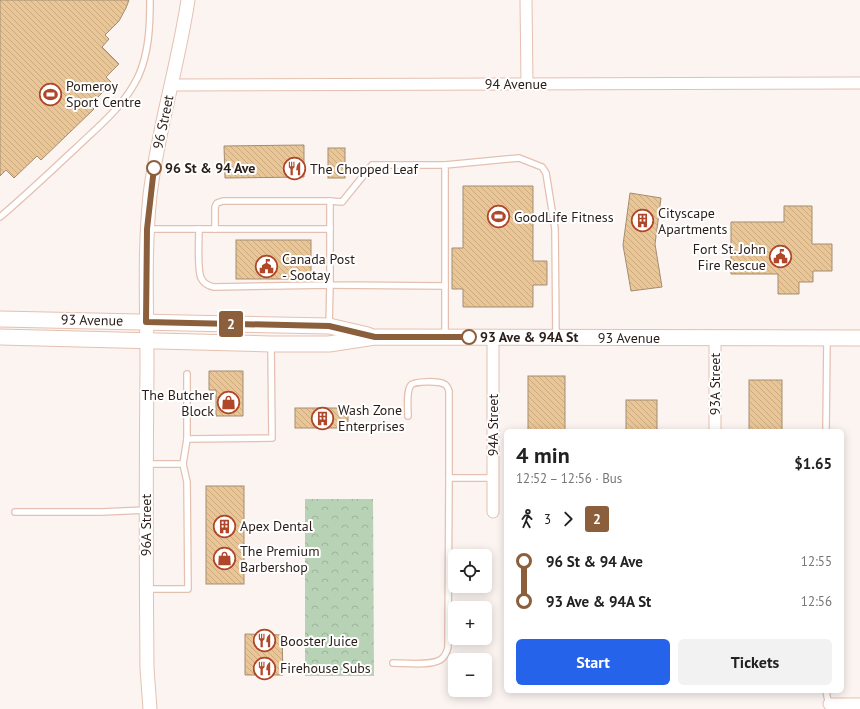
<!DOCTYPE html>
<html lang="en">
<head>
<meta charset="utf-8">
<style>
	:root { --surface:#fff; --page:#f2f2f2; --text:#222; --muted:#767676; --accent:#2563eb }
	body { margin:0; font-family:"PT Sans",sans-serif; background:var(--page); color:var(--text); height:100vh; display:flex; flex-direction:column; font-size:15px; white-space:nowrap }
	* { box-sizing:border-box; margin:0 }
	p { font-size:13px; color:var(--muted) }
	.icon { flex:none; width:22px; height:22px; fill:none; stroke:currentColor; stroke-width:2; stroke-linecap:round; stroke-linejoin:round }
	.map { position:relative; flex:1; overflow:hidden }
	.panel { position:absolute; left:504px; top:429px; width:340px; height:264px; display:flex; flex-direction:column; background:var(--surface); border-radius:6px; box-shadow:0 2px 10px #0003 }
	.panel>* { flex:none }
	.badge { padding:0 8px; border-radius:3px; font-size:14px; line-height:26px }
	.fabs { position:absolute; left:448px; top:549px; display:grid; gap:8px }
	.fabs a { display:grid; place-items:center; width:44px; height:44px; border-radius:6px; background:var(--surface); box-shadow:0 2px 10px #0003; font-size:20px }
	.map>.badge { position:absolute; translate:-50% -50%; box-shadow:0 0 0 2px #fff }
	.legs { display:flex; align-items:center; gap:6px; height:44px; padding:0 12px; font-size:13px }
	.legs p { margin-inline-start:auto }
	.head { display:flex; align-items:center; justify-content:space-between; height:68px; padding:0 12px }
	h1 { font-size:22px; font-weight:700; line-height:30px }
	.action { display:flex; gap:8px; margin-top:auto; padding:8px 12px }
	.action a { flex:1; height:46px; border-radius:6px; background:var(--accent); color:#fff; font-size:16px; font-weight:700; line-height:46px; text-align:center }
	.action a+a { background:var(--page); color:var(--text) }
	ul { padding:0 12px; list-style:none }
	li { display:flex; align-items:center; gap:14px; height:40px; font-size:15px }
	li i { display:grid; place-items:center; width:6px; height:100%; margin:0 5px; background:currentColor }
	li i::after { content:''; width:10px; height:10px; margin:-5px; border:3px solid; border-radius:50%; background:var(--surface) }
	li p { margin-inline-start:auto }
	li:first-child i { background:linear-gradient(#0000 50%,currentColor 0) }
	li:last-child i { background:linear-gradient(currentColor 50%,#0000 0) }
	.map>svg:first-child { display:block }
	.forest { fill:url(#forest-crowns) }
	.building { fill:url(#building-back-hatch); stroke:#a38d71 }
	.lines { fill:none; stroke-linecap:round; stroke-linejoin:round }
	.service-casing { stroke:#e5c0b0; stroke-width:8 }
	.minor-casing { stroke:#e5c0b0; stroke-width:13 }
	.tertiary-casing { stroke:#e5c0b0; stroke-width:15 }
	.secondary-casing { stroke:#e5c0b0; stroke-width:17 }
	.service { stroke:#fff; stroke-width:5.5 }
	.minor { stroke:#fff; stroke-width:11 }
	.tertiary { stroke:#fff; stroke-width:13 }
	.secondary { stroke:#fff; stroke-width:15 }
	.line-1-casing { stroke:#fff; stroke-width:9 }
	.line-1 { stroke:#8b5e3c; stroke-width:6 }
	.stop-1-dot { fill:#fff; stroke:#8b5e3c; stroke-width:2 }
	.labels { text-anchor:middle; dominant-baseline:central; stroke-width:4; stroke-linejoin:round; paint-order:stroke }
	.street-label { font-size:14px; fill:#2b1e18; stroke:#fff }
	.poi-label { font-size:14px; fill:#2b1e18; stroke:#fff; text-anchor:start }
	.stop-label { font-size:14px; font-weight:bold; fill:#2b1e18; stroke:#fff; text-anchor:start }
</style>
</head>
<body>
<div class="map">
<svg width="860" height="709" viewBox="0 0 860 709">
	<defs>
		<pattern id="forest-crowns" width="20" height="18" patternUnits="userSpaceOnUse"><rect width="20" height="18" fill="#b7d2b4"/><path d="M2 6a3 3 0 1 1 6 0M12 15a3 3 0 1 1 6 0" fill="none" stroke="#9eb49a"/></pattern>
		<pattern id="building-back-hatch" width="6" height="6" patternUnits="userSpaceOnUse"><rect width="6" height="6" fill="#eac697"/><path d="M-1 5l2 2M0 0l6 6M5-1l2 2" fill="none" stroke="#c9aa81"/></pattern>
	</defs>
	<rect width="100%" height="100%" fill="#fcf4f1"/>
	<path class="forest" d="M 305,499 L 373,499 L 374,676 L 305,676 Z"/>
	<g class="building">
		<path d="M 0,0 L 129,0 L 126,8 L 119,21 L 105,35 L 109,39 L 102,47 L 119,64 L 106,77 L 112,83 L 90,105 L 94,109 L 41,160 L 37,156 L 14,178 L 6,170 L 0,176 Z"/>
		<path d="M 304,145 L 304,177 L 225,178 L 224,146 Z"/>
		<rect x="328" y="148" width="17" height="30"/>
		<path d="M 463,186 L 533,186 L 533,261 L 547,261 L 547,285 L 533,285 L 533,307 L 463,307 L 463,289 L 452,289 L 452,248 L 463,248 Z"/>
		<path d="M 630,193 L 661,198 L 655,244 L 662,287 L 631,291 L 623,245 Z"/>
		<path d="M 784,206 L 812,206 L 812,244 L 832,244 L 832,271 L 813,271 L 813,282 L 799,282 L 799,294 L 778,294 L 778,274 L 731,274 L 731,222 L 784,222 Z"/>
		<rect x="236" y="240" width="75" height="39"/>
		<path d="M 209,371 L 243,371 L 243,416 L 216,416 L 216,390 L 209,390 Z"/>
		<rect x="528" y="376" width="37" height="55"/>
		<rect x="749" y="380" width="33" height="51"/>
		<rect x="626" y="400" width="31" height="31"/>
		<rect x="295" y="408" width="53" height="20"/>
		<rect x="206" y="486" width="38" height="98"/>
		<path d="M 245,634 L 282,635 L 283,675 L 245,675 Z"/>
	</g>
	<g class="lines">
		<defs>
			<g id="service">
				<path d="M 0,217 C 26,195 51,171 76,148 C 99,126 124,106 138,77 C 149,53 150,26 150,0"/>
				<path d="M 148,229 L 330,229 L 330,285 L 445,286 L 445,336"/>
				<path d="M 199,229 C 199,241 197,268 201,278 C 204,284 208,286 214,287 L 330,285 L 329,326"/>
				<path d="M 215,229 L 215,207 L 217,203 L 223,201 L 330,201"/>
				<path d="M 330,229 L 330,201 L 342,202 L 372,165 L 445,165"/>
				<path d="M 445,286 L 445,165 L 519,158 L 542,167 L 546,173 L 555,229 L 556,337"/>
				<path d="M 187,374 L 187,439 L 272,438 L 271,345"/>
				<path d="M 408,416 C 408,409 406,391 411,385 C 414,381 439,381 444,384 C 447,385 448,388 449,391 L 449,478"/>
				<path d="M 826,431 L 827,339"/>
				<path d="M 147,464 L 183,464"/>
				<path d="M 15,512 L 102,512 L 146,510"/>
				<path d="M 147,589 L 188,589 L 187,482 L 183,464 L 187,439"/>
				<path d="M 393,663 C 405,663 430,666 440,660 C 445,657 447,652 448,647 L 449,478 L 493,478"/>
				<path d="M 826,691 L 829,706"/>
			</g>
			<g id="minor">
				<path d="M 526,0 L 527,84"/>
				<path d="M 171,85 L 860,83"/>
				<path d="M 493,338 L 493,512"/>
				<path d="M 715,431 L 715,338"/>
				<path d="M 829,704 L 860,704"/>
			</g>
			<path id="tertiary" d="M 150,709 L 147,668 C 146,567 146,467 147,367 C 147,310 144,252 150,195 C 158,129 178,66 188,0"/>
			<g id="secondary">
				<path d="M 0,319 L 329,326 L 368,335"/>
				<path d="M 0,337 L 271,344 L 329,344 L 375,337 L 860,338"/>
			</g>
		</defs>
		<use href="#service" class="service-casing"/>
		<use href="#minor" class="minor-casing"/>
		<use href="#tertiary" class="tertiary-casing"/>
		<use href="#secondary" class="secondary-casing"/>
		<use href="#service" class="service"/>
		<use href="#minor" class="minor"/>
		<use href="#tertiary" class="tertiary"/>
		<use href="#secondary" class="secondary"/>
	</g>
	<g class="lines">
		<defs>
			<path id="line-1" d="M 154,168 L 147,229 L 146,322 L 329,326 L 375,337 L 469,337"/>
		</defs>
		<use href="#line-1" class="line-1-casing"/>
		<use href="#line-1" class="line-1"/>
	</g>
	<defs>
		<symbol id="stadium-ring" viewBox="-11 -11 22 22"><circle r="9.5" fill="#fff" stroke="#af4728" stroke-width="1.5"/><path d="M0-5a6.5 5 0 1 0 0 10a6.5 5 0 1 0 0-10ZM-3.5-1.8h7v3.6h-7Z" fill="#af4728"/></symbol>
		<symbol id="restaurant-ring" viewBox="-11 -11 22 22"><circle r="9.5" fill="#fff" stroke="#af4728" stroke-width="1.5"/><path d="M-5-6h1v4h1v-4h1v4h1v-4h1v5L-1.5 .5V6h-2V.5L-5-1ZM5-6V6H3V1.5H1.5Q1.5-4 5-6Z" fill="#af4728"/></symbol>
		<symbol id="building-ring" viewBox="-11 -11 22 22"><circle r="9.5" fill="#fff" stroke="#af4728" stroke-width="1.5"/><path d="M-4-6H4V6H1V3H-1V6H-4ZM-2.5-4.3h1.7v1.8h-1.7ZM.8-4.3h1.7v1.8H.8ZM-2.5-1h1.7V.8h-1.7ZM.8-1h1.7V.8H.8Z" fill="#af4728"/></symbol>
		<symbol id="civic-ring" viewBox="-11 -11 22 22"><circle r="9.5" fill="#fff" stroke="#af4728" stroke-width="1.5"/><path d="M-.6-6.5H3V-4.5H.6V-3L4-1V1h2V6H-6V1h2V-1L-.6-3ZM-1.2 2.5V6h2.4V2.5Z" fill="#af4728"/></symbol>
		<symbol id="shop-ring" viewBox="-11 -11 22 22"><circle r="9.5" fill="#fff" stroke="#af4728" stroke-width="1.5"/><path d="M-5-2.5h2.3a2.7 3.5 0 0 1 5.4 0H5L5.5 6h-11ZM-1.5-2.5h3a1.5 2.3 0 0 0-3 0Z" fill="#af4728"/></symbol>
	</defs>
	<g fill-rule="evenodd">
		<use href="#stadium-ring" x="38" y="82" width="25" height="25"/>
		<use href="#restaurant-ring" x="282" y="156" width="25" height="25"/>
		<use href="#stadium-ring" x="486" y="204" width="25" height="25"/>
		<use href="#building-ring" x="630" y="208" width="25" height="25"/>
		<use href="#civic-ring" x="768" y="244" width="25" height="25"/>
		<use href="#civic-ring" x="254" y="254" width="25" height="25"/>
		<use href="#shop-ring" x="216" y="390" width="25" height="25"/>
		<use href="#building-ring" x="310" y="406" width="25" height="25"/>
		<use href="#building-ring" x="212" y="514" width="25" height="25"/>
		<use href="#shop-ring" x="212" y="546" width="25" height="25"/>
		<use href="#restaurant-ring" x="252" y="628" width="25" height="25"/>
		<use href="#restaurant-ring" x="252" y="656" width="25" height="25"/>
	</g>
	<g class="stop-1-dot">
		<circle cx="154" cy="168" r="7"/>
		<circle cx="469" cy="337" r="7"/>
	</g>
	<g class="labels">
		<g class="street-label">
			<text x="516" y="84">94 Avenue</text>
			<text transform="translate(163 122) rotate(-78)">96 Street</text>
			<text transform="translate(92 320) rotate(1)">93 Avenue</text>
			<text x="629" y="338">93 Avenue</text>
			<text transform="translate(715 384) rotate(-90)">93A Street</text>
			<text transform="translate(493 425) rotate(-90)">94A Street</text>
			<text transform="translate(146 525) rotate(-90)">96A Street</text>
		</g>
		<g class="poi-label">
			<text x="66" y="86">Pomeroy<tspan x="66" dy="16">Sport Centre</tspan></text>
			<text x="310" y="169">The Chopped Leaf</text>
			<text x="658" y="213">Cityscape<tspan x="658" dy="16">Apartments</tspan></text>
			<text x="514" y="217">GoodLife Fitness</text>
			<text x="766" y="249" text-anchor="end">Fort St. John<tspan x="766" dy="16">Fire Rescue</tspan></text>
			<text x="282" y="259">Canada Post<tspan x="282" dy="16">- Sootay</tspan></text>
			<text x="214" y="395" text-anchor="end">The Butcher<tspan x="214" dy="16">Block</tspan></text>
			<text x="338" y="410">Wash Zone<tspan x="338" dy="16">Enterprises</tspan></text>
			<text x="240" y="526">Apex Dental</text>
			<text x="240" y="551">The Premium<tspan x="240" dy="16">Barbershop</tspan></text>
			<text x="280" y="641">Booster Juice</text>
			<text x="280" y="668">Firehouse Subs</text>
		</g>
		<g class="stop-label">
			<text x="165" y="168">96 St &amp; 94 Ave</text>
			<text x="480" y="337">93 Ave &amp; 94A St</text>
		</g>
	</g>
</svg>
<div class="fabs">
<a><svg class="icon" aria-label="locate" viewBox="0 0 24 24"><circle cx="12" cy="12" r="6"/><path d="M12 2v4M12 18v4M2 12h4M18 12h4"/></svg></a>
<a>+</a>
<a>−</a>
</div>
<b class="badge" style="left:231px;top:324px;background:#8b5e3c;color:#fff">2</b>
<section class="panel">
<div class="head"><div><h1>4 min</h1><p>12:52 – 12:56 · Bus</p></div><b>$1.65</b></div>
<div class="legs"><svg class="icon" aria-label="walk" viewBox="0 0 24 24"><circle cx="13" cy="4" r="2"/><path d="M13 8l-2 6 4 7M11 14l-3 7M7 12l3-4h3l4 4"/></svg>3<svg class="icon" aria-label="forward" viewBox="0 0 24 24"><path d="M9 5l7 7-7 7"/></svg><b class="badge" style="background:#8b5e3c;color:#fff">2</b></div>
<ul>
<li><i style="color:#8b5e3c"></i><b>96 St &amp; 94 Ave</b><p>12:55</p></li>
<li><i style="color:#8b5e3c"></i><b>93 Ave &amp; 94A St</b><p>12:56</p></li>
</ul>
<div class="action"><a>Start</a><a>Tickets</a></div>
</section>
</div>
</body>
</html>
